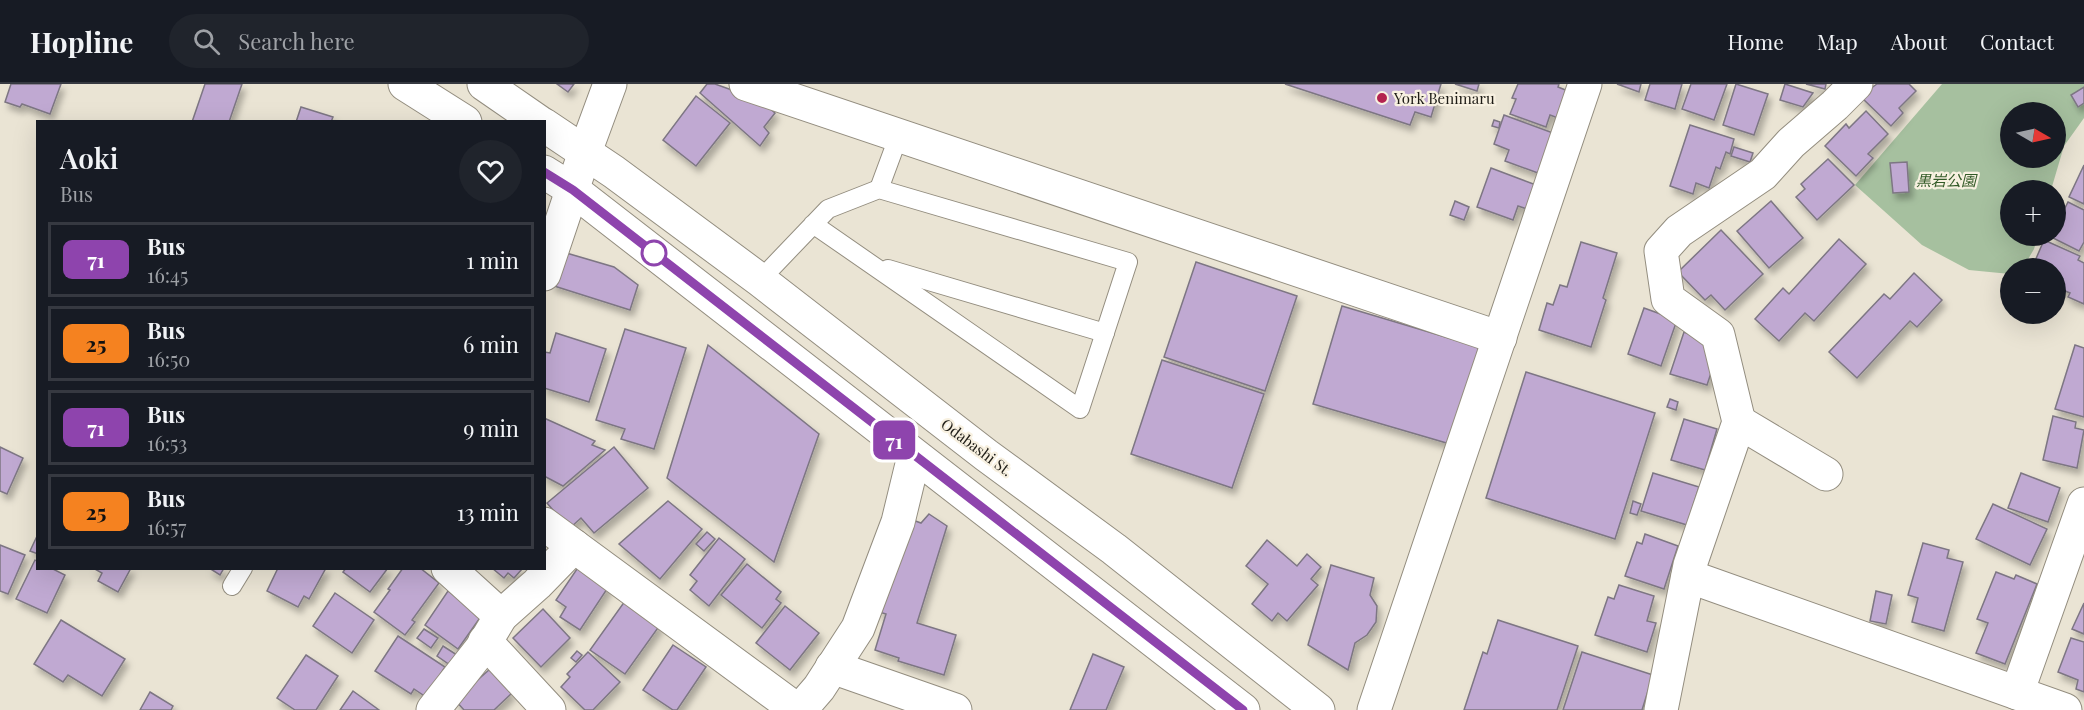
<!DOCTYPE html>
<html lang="en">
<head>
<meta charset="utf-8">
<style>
	:root { --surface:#171b24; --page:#20242c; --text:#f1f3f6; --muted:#9ea1a6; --line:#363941 }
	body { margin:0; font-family:"Playfair Display","Noto Sans JP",serif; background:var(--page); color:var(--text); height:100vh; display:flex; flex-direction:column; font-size:22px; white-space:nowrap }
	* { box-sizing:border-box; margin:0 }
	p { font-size:20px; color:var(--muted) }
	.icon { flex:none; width:33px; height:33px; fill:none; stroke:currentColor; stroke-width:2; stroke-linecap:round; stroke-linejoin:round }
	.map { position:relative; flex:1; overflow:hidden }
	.drawer { position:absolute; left:36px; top:36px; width:510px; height:450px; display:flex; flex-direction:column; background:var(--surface); border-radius:0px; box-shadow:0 6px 24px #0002 }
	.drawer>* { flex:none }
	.badge { padding:0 12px; border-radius:9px; font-size:21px; line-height:39px }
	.needle { width:39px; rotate:99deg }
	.fabs { position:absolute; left:2000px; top:18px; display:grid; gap:12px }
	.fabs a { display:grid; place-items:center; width:66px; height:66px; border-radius:50%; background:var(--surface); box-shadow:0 6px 24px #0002; font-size:30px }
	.map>.badge { position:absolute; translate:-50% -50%; box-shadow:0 0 0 3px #fff }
	.round { display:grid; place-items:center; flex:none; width:63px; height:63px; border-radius:32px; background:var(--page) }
	.headline { display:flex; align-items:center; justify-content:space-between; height:102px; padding:0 24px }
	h1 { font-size:28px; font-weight:600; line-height:45px }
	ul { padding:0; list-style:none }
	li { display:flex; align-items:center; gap:18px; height:75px; margin:0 12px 9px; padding:0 12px; border:3px solid var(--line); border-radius:0px }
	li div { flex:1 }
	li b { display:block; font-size:22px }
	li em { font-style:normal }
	li .badge { min-width:66px; font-weight:700; text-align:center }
	header { display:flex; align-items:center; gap:36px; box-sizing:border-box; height:84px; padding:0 30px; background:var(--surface); border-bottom:2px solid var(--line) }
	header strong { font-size:28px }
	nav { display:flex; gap:33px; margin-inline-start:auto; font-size:21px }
	.search { width:420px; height:54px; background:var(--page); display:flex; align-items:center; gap:15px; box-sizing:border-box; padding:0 21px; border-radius:33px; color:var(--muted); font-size:22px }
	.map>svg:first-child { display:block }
	.green { fill:#a6c09f; fill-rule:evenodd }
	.building { fill:#c0a9d2; stroke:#7d7683; stroke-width:1.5; filter:url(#shadow) }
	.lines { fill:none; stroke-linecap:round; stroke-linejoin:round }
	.service-casing { stroke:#938d7f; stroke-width:20 }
	.minor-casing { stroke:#938d7f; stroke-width:35 }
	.primary-casing { stroke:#938d7f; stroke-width:35 }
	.service { stroke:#fff; stroke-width:18 }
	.minor { stroke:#fff; stroke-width:33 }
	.primary { stroke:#fff; stroke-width:33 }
	.line-casing { stroke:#fff; stroke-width:14 }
	.line { stroke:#8e44ad; stroke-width:9 }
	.poi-dot { fill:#b32350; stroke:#f8f1e1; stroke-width:2 }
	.stop-dot { fill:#fff; stroke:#8e44ad; stroke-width:3 }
	.labels { text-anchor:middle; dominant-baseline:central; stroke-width:4.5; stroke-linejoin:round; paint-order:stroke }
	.poi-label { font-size:15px; fill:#1e1c16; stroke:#f8f1e1; text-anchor:start }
	.park-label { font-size:15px; font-style:italic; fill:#325a27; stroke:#f8f1e1 }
	.street-label { font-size:15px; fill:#1e1c16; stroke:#f8f1e1 }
</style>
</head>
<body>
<header>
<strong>Hopline</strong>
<div class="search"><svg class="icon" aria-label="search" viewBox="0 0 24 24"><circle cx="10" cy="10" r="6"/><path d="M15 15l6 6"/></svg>Search here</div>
<nav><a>Home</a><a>Map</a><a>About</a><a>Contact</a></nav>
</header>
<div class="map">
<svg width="2084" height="626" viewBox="0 0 2084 626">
	<defs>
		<filter id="shadow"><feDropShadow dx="3.5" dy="6" stdDeviation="3" flood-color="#0004"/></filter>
	</defs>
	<rect width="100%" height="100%" fill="#eae4d4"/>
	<path class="green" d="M 1942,0 L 2084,0 L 2084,34 L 2064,62 L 2051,106 L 2010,106 L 2010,152 L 2038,152 L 2034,165 L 2023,184 L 2010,184 L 2010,190 L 1969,186 L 1922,161 L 1855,101 ZM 2010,28 L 2055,28 L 2055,74 L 2010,74 Z"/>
	<g class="building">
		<path d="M 11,0 L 61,0 L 50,30 L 22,20 L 20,23 L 5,18 Z"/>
		<path d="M 205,0 L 242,0 L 229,38 L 192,38 Z"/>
		<path d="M 557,0 L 574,0 L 568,8 Z"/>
		<path d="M 707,0 L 715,0 L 760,16 L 775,29 L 764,43 L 769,49 L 760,62 L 700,9 Z"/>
		<path d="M 1285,0 L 1441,0 L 1431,33 L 1415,28 L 1410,41 Z"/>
		<path d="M 1455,0 L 1479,0 L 1477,7 Z"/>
		<path d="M 1518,0 L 1559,0 L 1558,3 L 1568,7 L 1558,34 L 1550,31 L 1546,43 L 1510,30 L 1516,15 L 1512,14 Z"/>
		<path d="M 1617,0 L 1641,0 L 1639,8 Z"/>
		<path d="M 1650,0 L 1682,0 L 1675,25 L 1645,16 Z"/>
		<path d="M 1691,0 L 1727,0 L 1714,36 L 1682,25 Z"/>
		<path d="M 1736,0 L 1768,10 L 1754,51 L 1723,41 Z"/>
		<path d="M 1785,0 L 1813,9 L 1803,23 L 1780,16 Z"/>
		<path d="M 1806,0 L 1826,0 L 1825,5 Z"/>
		<path d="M 1877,0 L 1909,0 L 1916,7 L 1899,24 L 1903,29 L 1891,42 L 1860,12 Z"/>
		<path d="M 2084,3 L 2084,19 L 2078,23 L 2071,11 Z"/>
		<path d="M 696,12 L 730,39 L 696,82 L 663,56 Z"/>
		<path d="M 301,23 L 333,33 L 331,38 L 296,38 Z"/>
		<path d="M 1866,27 L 1888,50 L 1868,70 L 1873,74 L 1856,92 L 1825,62 L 1846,40 L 1849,44 Z"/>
		<path d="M 1504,31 L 1553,49 L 1538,89 L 1505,77 L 1509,66 L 1494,60 Z"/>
		<path d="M 1494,36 L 1500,38 L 1499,44 L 1492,42 Z"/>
		<path d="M 1690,41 L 1734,55 L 1730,70 L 1726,68 L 1720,85 L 1716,83 L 1709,104 L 1696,99 L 1693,110 L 1670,102 Z"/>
		<path d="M 1734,63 L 1753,69 L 1750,78 L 1731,72 Z"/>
		<path d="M 1828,75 L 1854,101 L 1817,136 L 1796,113 L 1805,105 L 1801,100 Z"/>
		<path d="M 1907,78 L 1909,108 L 1893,109 L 1890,79 Z"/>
		<path d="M 2084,81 L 2084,120 L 2069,113 Z"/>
		<path d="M 1491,84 L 1536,101 L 1527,125 L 1518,122 L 1513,136 L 1477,123 Z"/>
		<path d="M 1455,117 L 1469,123 L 1464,136 L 1450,131 Z"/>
		<path d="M 1771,117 L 1803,154 L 1769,184 L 1737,147 Z"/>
		<path d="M 2068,118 L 2084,126 L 2084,158 L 2079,167 L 2051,153 L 2055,152 L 2055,144 Z"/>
		<path d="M 1721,146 L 1763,190 L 1725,226 L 1711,211 L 1705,216 L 1678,188 Z"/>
		<path d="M 1839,155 L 1866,180 L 1814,237 L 1805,229 L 1779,257 L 1755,235 L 1783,204 L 1789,210 Z"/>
		<path d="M 2044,156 L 2080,172 L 2078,176 L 2084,179 L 2084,220 L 2068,213 L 2070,209 L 2055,203 L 2055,184 L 2032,184 Z"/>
		<path d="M 1581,158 L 1617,169 L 1603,214 L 1606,216 L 1591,263 L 1539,246 L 1547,219 L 1553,221 L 1560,201 L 1567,203 Z"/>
		<path d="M 563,168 L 614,183 L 638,201 L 630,226 L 551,201 Z"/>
		<path d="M 1196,178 L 1297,212 L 1265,307 L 1164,273 Z"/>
		<path d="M 1914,189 L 1942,216 L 1917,243 L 1910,237 L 1857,294 L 1829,268 L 1884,210 L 1890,215 Z"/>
		<path d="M 1342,222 L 1479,263 L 1450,360 L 1313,320 Z"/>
		<path d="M 1644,224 L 1677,236 L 1661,282 L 1628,270 Z"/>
		<path d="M 625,245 L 686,264 L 654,365 L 621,355 L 625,345 L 596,336 Z"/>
		<path d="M 1684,248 L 1707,257 L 1714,280 L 1707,301 L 1670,290 Z"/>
		<path d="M 556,249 L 606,265 L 589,318 L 544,304 L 544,268 L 550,269 Z"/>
		<path d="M 708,261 L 819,350 L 774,478 L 667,394 Z"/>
		<path d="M 2075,261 L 2084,264 L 2084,333 L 2055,325 Z"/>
		<path d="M 1162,276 L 1264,310 L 1232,404 L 1131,370 Z"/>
		<path d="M 1526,288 L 1655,329 L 1615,455 L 1486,414 Z"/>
		<path d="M 1670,315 L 1678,318 L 1676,326 L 1667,323 Z"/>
		<path d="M 2053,332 L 2076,338 L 2075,344 L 2084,346 L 2077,384 L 2043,376 Z"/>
		<path d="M 544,334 L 595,357 L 592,361 L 605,366 L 563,402 L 544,392 Z"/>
		<path d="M 1684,335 L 1717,345 L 1705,386 L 1671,376 Z"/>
		<path d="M 0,363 L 23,374 L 7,410 L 0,407 Z"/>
		<path d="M 614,363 L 648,404 L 594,449 L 581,434 L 569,445 L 547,419 Z"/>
		<path d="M 1653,389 L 1699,403 L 1687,441 L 1641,427 Z"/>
		<path d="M 2021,389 L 2060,404 L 2048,438 L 2008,424 Z"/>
		<path d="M 668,417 L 702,445 L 660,495 L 619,460 Z"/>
		<path d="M 1633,417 L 1641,420 L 1637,431 L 1630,429 Z"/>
		<path d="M 1993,420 L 2047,445 L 2030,481 L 1976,455 Z"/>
		<path d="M 929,430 L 947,442 L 917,539 L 956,551 L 944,591 L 898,577 L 899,574 L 875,566 L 886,530 L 879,528 L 910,435 L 921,439 Z"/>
		<path d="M 707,448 L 715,455 L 704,467 L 696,460 Z"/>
		<path d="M 38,450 L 38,470 L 30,467 Z"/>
		<path d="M 1645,450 L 1678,462 L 1664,505 L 1625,492 L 1637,458 L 1642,460 Z"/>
		<path d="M 719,454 L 745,475 L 709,522 L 690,506 L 697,497 L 690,491 Z"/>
		<path d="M 1267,456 L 1297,482 L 1307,470 L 1321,483 L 1311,495 L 1318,501 L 1287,537 L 1278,529 L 1272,537 L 1252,520 L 1268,500 L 1246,482 Z"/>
		<path d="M 1923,459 L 1949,466 L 1947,474 L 1963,478 L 1944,547 L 1912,538 L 1918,514 L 1908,511 Z"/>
		<path d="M 0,461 L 25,471 L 8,510 L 0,507 Z"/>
		<path d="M 35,476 L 38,478 L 38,484 L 51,484 L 65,491 L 47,529 L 16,515 Z"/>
		<path d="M 747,480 L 781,508 L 776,515 L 781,519 L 762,544 L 721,511 Z"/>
		<path d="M 1331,481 L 1374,494 L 1370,511 L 1377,522 L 1376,538 L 1367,551 L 1355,559 L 1348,586 L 1308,561 Z"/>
		<path d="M 579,482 L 609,502 L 580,546 L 560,533 L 566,523 L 556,516 Z"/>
		<path d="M 93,484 L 131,484 L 118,508 L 98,497 L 102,489 Z"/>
		<path d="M 209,484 L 224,484 L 220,491 Z"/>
		<path d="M 278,484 L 326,484 L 309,515 L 304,512 L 298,523 L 267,507 Z"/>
		<path d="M 346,484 L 388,484 L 370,508 L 343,488 Z"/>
		<path d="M 403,484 L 420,484 L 439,499 L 412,536 L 415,538 L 405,551 L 374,528 L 390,506 L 388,505 Z"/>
		<path d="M 492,484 L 523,484 L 514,494 L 508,489 L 504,494 Z"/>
		<path d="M 1996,488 L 2014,495 L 2016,491 L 2037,500 L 2005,580 L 1976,569 L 1988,539 L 1977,535 Z"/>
		<path d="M 1619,501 L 1654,512 L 1647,537 L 1656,539 L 1647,568 L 1595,551 L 1608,513 L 1614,515 Z"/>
		<path d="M 448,507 L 482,531 L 458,565 L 425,541 Z"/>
		<path d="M 1876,507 L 1892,511 L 1886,540 L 1870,537 Z"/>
		<path d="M 335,509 L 374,536 L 352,569 L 313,542 Z"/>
		<path d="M 625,517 L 660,541 L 625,590 L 590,566 Z"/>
		<path d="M 2084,519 L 2084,550 L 2072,545 Z"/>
		<path d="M 785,522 L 819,549 L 790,586 L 756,559 Z"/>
		<path d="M 543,525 L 570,554 L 541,583 L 513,554 Z"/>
		<path d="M 61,536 L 125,575 L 102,612 L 68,591 L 63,598 L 34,580 Z"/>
		<path d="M 1498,536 L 1578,562 L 1557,626 L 1464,626 L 1483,568 L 1487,570 Z"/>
		<path d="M 424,545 L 438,554 L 431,564 L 417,554 Z"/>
		<path d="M 398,552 L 445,583 L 426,613 L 414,605 L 411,610 L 375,587 Z"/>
		<path d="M 2071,554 L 2084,558 L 2084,608 L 2076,605 L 2078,596 L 2058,588 Z"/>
		<path d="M 673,561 L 706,583 L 677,626 L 673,626 L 643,606 Z"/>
		<path d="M 443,562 L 457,571 L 450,581 L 437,572 Z"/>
		<path d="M 577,567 L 582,571 L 576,578 L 571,574 Z"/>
		<path d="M 588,568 L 620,598 L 593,626 L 585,626 L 561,603 L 570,593 L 567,590 Z"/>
		<path d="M 1582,568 L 1653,591 L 1642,626 L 1563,626 Z"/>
		<path d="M 1093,570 L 1124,583 L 1106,626 L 1070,626 Z"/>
		<path d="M 306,571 L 338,592 L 316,626 L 295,626 L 277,614 Z"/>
		<path d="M 490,585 L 512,609 L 494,626 L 464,626 L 455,616 Z"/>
		<path d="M 353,607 L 379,626 L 340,626 Z"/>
		<path d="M 150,608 L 173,622 L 171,626 L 140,626 Z"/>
	</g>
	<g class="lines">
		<defs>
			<g id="service">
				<path d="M 879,105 L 899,51"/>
				<path d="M 888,185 L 1105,249"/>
				<path d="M 760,196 L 828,125 L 879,105 L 1128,178 L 1080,325 L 813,140"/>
				<path d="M 232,502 L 243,484"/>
			</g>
			<g id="minor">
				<path d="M 746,0 L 1500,254"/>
				<path d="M 544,190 L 585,68 L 610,0"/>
				<path d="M 1739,338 L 1826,390"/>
				<path d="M 544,440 L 797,626"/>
				<path d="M 448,484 L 501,532"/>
				<path d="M 1688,492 L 2065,626"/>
				<path d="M 485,557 L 549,626"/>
				<path d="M 832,583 L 955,626"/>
				<path d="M 2017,609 L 2084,420"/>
				<path d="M 433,626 L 481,565 L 501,532 L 537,500 L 574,462"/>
				<path d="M 800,626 L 819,604 L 858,544 L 898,438 L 914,372"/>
				<path d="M 1374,626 L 1585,0"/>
				<path d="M 1661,626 L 1690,481 L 1739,338 L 1718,251 L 1668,215 L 1661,167 L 1679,147 L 1763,90 L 1791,59 L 1835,21 L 1856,0"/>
			</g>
			<g id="primary">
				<path d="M 405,0 L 465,38"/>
				<path d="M 484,0 L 539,38"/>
				<path d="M 544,41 L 614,88 L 760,196 L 986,371 L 1114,465 L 1318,626"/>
				<path d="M 544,88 L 573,106 L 1243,626"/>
			</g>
		</defs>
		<use href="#service" class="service-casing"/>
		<use href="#minor" class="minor-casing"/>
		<use href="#primary" class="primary-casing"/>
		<use href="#service" class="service"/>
		<use href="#minor" class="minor"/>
		<use href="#primary" class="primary"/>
	</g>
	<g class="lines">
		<defs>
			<path id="line" d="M 544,88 L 573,106 L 1243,626"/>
		</defs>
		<use href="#line" class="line-casing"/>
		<use href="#line" class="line"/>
	</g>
	<circle class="poi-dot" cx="1382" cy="14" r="6"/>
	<circle class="stop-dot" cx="654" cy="169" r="12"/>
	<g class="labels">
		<g class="poi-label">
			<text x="1394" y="14">York Benimaru</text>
		</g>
		<g class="park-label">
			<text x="1946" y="96">黒岩公園</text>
		</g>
		<g class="street-label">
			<text transform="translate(977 363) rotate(37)">Odabashi St.</text>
		</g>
	</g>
</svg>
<div class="fabs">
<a><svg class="needle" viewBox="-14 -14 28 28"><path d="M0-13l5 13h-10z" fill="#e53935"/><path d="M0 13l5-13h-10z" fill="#9ea1a6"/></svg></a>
<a>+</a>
<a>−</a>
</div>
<b class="badge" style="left:894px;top:356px;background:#8e44ad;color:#fff">71</b>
<section class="drawer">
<div class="headline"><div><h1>Aoki</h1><p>Bus</p></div><a class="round"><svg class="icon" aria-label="heart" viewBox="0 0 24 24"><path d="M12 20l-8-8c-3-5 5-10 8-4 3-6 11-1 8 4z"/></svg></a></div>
<ul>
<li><span class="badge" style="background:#8e44ad;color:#fff">71</span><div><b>Bus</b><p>16:45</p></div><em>1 min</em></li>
<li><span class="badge" style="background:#f58220;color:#111">25</span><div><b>Bus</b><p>16:50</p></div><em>6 min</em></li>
<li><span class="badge" style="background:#8e44ad;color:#fff">71</span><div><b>Bus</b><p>16:53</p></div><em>9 min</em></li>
<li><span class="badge" style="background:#f58220;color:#111">25</span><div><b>Bus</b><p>16:57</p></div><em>13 min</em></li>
</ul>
</section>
</div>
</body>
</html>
